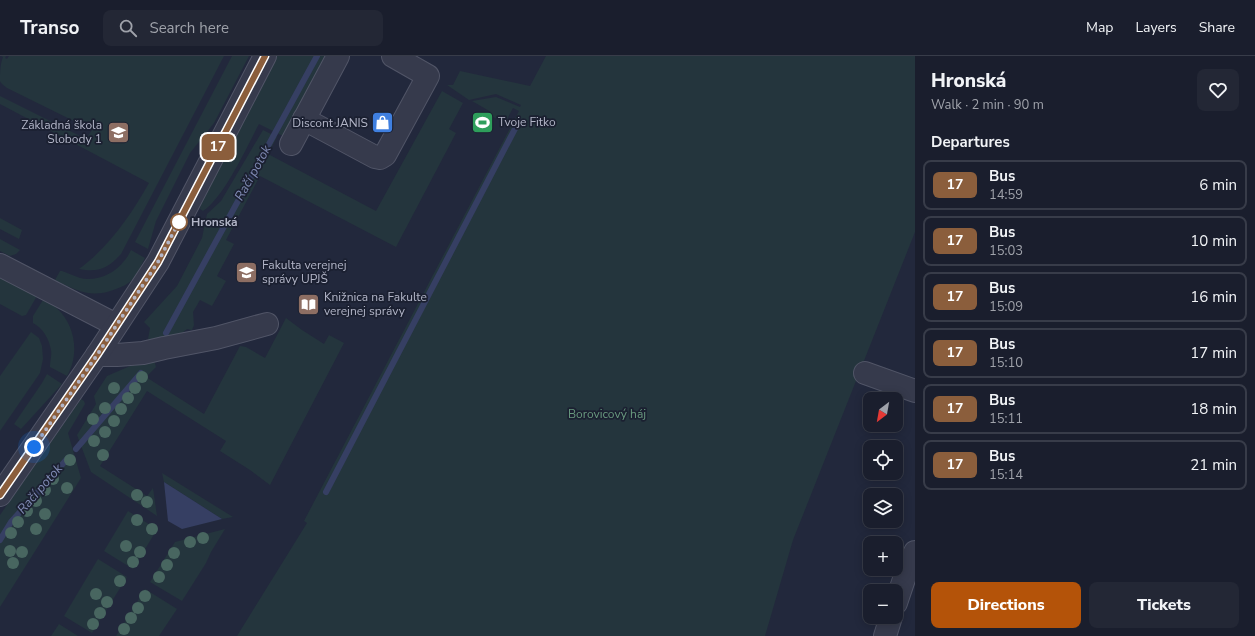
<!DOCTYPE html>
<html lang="en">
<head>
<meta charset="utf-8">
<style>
	:root { --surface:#1a1e2d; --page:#232735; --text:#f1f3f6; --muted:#9fa2aa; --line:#383c49; --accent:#b45309 }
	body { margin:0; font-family:"Nunito Sans",sans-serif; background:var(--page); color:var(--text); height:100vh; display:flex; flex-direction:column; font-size:15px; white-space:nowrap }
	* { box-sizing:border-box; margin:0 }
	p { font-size:13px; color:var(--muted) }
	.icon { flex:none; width:22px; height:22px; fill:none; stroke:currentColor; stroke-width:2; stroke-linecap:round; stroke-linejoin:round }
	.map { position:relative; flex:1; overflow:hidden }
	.side { display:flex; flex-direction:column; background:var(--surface); width:340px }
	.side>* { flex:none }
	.badge { padding:0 8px; border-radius:6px; font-size:14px; line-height:26px }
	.needle { width:26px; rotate:211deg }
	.fabs { position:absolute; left:863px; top:336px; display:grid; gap:8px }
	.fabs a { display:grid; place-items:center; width:40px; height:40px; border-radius:8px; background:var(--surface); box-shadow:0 2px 10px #0003,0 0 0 1px var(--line); font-size:20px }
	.you { position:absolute; width:20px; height:20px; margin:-10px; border:3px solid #fff; border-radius:50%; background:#1a73e8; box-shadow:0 0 0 6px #1a73e833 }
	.map>.badge { position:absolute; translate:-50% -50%; box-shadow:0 0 0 2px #fff }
	h2 { padding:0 16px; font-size:15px; line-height:36px }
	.round { display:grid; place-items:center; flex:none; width:42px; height:42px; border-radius:8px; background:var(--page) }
	.head { display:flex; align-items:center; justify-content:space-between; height:68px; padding:0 16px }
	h1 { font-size:19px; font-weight:800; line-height:30px }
	.primary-button { display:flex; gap:8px; margin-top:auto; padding:8px 16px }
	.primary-button a { flex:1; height:46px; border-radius:8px; background:var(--accent); color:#fff; font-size:16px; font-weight:800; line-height:46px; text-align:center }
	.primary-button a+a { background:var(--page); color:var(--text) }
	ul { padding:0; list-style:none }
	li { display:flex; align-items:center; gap:12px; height:50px; margin:0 8px 6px; padding:0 8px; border:2px solid var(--line); border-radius:8px }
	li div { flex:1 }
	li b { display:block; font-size:15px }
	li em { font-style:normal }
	li .badge { min-width:44px; font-weight:700; text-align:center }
	header { display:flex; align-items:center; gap:24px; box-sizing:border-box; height:56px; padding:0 20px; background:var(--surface); border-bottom:1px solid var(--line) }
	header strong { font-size:19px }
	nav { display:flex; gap:22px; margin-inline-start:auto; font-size:14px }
	.search { width:280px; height:36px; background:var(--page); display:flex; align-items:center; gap:10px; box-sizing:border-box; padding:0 14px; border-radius:8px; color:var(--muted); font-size:15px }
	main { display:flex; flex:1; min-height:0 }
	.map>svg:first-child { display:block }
	.green { fill:#24353d }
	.water { fill:#363f63 }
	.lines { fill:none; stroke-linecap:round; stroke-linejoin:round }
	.stream { stroke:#363f63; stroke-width:6 }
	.minor-casing { stroke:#515567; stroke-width:24 }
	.minor { stroke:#363a4c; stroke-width:22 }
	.tree { fill:#486660 }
	.line-casing { stroke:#fff; stroke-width:9 }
	.line { stroke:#8b5e3c; stroke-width:6 }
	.walk { stroke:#b2b5c7; stroke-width:4; stroke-dasharray:0 7.2 }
	.stop-dot { fill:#fff; stroke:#8b5e3c; stroke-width:2 }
	.labels { text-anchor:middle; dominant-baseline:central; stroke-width:3.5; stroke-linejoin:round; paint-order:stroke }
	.poi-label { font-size:12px; fill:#b2b5c7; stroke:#1b2031; text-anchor:start }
	.stop-label { font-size:12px; font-weight:bold; fill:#b2b5c7; stroke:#1b2031; text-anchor:start }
	.park-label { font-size:12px; fill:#68997e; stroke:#1b2031 }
	.water-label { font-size:13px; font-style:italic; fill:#808bb4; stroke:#1b2031 }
</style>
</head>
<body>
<header>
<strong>Transo</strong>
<div class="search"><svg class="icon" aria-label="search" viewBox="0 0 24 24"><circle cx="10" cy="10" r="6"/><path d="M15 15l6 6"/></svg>Search here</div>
<nav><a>Map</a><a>Layers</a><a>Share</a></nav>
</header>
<main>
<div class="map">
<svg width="915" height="580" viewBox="0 0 915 580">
	<rect width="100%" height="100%" fill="#22283c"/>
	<g class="green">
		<path d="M 1,0 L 6,0 L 5,2 L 7,3 L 9,0 L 224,0 L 121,198 C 108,212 99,217 79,213 C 109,191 131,159 149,127 L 0,48 L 0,40 L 86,83 L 92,74 L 7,32 C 5,30 1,28 0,25 C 0,18 0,8 3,1 Z"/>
		<path d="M 232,0 L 249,0 L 214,67 L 190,97 L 156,165 L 148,193 L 135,186 Z"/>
		<path d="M 276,0 L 326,0 L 283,80 L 259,68 C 246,92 225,140 203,155 L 200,153 L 201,145 Z"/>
		<path d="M 546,0 L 915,0 L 915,176 L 793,484 L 765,580 L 237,580 L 307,467 L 304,465 L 519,55 L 513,52 L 505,67 L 489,59 L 491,56 L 472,45 L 496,41 L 520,51 L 521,49 L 496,38 L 469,44 L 447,29 L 453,29 L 460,15 L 530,30 Z"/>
		<path d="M 442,35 L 463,47 L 449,73 L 456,77 L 396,191 L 260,120 L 226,184 L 234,188 L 217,220 L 226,225 L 212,250 L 200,244 L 193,256 L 194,269 L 192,274 L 187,273 L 180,279 L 147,289 L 150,272 L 144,266 L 177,230 L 202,182 L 207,158 L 221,145 L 263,74 L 277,81 L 268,98 L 376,155 Z"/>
		<path d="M 0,162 L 22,174 L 19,183 L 0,173 Z"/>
		<path d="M 0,183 L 20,194 L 16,198 L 10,200 L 0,195 Z"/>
		<path d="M 131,194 L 145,202 C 141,209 138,218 132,224 C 128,228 122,231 116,233 C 92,243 77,235 55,224 L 60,215 L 62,215 C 68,217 74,220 80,222 C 95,226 115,218 124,205 C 127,202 129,198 131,194 Z"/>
		<path d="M 0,221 L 37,240 L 26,259 L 22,260 L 0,248 Z"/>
		<path d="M 43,244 C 72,255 83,294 67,320 L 50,311 C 50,305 52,299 51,294 C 49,283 43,272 33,267 L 33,260 Z"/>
		<path d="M 286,262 L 302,274 L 324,288 L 329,279 L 344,287 L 270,429 L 250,414 L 220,395 L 226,385 L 147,335 L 100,410 L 147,440 L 153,432 L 157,460 L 91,416 L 77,379 L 96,348 L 94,340 L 107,320 L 144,304 L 154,304 L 156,311 L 146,321 L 204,358 L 240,290 L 246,291 L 265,302 Z"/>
		<path d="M 31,276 L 39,282 L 42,290 L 43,303 L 40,317 L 0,375 L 0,320 Z"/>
		<path d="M 47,318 L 62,328 L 21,373 L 14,368 L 42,327 Z"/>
		<path d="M 81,343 L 84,345 L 85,348 L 68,377 L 81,422 L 0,551 L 0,459 Z"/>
		<path d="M 162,417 L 233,461 L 222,463 L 164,426 Z"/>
		<path d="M 128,455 L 155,472 L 156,475 L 133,513 L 104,495 Z"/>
		<path d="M 225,473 L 211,496 L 206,507 L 182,545 L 150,526 L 175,486 Z"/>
		<path d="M 98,503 L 127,521 L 92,577 L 64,560 Z"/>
		<path d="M 145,533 L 177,553 L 159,580 L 116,580 Z"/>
		<path d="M 59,568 L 78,580 L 51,580 Z"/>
	</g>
	<path class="water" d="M 164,426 L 222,463 L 182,473 L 168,465 Z"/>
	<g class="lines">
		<g class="stream">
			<path d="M 166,277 L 317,0"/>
			<path d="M 76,393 L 141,317"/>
			<path d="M 326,436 L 519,65"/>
			<path d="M 0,484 L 11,466 L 68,402"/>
		</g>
		<defs>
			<g id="minor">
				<path d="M 304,63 L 375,101 L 380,102 L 385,99 L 428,20 L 393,0"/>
				<path d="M 291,88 L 338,0"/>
				<path d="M 0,209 L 116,269"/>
				<path d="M 97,299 L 117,299 L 143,297 L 164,292 L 216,282 L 267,268"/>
				<path d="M 865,317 L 915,335"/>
				<path d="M 0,439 L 97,299 L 158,206 L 265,0"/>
				<path d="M 896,547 L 909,508 L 915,496"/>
				<path d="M 885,580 L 891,561"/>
			</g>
		</defs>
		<use href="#minor" class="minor-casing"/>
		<use href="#minor" class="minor"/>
	</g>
	<g class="tree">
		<circle cx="142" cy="321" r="6"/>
		<circle cx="114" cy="332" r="6"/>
		<circle cx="135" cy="332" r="6"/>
		<circle cx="128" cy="342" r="6"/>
		<circle cx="105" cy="352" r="6"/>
		<circle cx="121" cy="353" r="6"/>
		<circle cx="93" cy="363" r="6"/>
		<circle cx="114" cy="365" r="6"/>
		<circle cx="105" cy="376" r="6"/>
		<circle cx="94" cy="385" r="6"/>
		<circle cx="103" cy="399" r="6"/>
		<circle cx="70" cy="404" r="6"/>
		<circle cx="53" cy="423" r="6"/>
		<circle cx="67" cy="432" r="6"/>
		<circle cx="45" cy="434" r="6"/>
		<circle cx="137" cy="439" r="6"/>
		<circle cx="36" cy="445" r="6"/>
		<circle cx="147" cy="446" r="6"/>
		<circle cx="27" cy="455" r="6"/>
		<circle cx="45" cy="458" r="6"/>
		<circle cx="137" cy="464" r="6"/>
		<circle cx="18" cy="466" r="6"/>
		<circle cx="36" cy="473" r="6"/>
		<circle cx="152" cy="473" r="6"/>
		<circle cx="11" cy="477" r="6"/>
		<circle cx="203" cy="482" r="6"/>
		<circle cx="190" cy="486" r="6"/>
		<circle cx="126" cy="490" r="6"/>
		<circle cx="10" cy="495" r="6"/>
		<circle cx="22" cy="496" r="6"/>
		<circle cx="140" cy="496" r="6"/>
		<circle cx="174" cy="497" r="6"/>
		<circle cx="133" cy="506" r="6"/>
		<circle cx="13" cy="507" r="6"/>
		<circle cx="167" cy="509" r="6"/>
		<circle cx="159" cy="521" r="6"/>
		<circle cx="120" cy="525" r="6"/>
		<circle cx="96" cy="538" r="6"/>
		<circle cx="145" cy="540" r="6"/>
		<circle cx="107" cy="546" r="6"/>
		<circle cx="138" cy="552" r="6"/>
		<circle cx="100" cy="557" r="6"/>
		<circle cx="131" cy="562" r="6"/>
		<circle cx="93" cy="568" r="6"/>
		<circle cx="124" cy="573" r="6"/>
	</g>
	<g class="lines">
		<defs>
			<path id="line" d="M 0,439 L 97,299 L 158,206 L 265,0"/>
		</defs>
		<use href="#line" class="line-casing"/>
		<use href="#line" class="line"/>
		<path class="walk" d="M 34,391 L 97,299 L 158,206 L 180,164 L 179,166"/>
	</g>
	<defs>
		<symbol id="stadium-square" viewBox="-11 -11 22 22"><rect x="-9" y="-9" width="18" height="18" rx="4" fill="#2e9e5b" stroke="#1b2031"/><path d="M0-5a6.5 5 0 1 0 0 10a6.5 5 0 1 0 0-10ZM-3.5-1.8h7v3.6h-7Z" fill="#fff"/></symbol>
		<symbol id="shop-square" viewBox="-11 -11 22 22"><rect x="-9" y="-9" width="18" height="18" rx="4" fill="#3f7fe0" stroke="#1b2031"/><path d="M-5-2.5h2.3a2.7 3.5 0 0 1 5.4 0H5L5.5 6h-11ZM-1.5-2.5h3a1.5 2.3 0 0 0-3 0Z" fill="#fff"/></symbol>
		<symbol id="school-square" viewBox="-11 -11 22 22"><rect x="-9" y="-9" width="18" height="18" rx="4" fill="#8d6e63" stroke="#1b2031"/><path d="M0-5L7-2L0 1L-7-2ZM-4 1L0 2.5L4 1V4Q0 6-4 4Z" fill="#fff"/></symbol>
		<symbol id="university-square" viewBox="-11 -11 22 22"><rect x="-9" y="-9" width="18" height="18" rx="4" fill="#8d6e63" stroke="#1b2031"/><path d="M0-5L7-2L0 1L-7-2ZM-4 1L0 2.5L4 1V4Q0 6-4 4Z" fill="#fff"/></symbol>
		<symbol id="library-square" viewBox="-11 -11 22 22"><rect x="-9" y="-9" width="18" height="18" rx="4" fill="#8d6e63" stroke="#1b2031"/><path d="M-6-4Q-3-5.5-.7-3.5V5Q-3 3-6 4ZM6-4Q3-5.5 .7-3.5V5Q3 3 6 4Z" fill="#fff"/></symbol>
	</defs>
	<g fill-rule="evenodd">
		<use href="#stadium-square" x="470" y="54" width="25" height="25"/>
		<use href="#shop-square" x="370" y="54" width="25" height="25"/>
		<use href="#school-square" x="106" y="64" width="25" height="25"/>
		<use href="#university-square" x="234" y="204" width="25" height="25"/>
		<use href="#library-square" x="296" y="236" width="25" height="25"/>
	</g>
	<circle class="stop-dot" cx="179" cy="166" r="8"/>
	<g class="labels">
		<g class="poi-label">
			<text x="498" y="66">Tvoje Fitko</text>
			<text x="368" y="67" text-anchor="end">Discont JANIS</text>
			<text x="102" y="69" text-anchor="end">Základná škola<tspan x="102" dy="14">Slobody 1</tspan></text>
			<text x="262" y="209">Fakulta verejnej<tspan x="262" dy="14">správy UPJŠ</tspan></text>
			<text x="324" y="241">Knižnica na Fakulte<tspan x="324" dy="14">verejnej správy</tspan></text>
		</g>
		<g class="stop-label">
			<text x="191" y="166">Hronská</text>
		</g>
		<g class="park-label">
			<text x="607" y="358">Borovicový háj</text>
		</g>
		<g class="water-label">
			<text transform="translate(253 117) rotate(-61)">Račí potok</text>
			<text transform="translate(40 433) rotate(-49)">Račí potok</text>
		</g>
	</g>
</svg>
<div class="fabs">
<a><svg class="needle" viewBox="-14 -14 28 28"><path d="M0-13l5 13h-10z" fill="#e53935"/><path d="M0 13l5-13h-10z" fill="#9fa2aa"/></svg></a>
<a><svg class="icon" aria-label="locate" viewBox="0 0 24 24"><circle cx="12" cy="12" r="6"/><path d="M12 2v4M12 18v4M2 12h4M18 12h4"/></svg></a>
<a><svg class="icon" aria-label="layers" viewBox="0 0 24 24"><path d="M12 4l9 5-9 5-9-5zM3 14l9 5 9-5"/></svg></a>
<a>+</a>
<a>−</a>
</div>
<div class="you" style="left:34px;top:391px"></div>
<b class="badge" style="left:218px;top:91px;background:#8b5e3c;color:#fff">17</b>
</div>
<section class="side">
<div class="head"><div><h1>Hronská</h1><p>Walk · 2 min · 90 m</p></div><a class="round"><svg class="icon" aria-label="heart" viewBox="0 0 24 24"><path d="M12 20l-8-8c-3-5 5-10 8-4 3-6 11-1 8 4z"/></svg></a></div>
<h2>Departures</h2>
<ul>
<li><span class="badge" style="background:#8b5e3c;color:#fff">17</span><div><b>Bus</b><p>14:59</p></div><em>6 min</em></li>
<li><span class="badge" style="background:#8b5e3c;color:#fff">17</span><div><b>Bus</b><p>15:03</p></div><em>10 min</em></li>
<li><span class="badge" style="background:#8b5e3c;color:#fff">17</span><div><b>Bus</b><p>15:09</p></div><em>16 min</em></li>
<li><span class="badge" style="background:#8b5e3c;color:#fff">17</span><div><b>Bus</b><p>15:10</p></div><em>17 min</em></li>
<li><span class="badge" style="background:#8b5e3c;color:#fff">17</span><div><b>Bus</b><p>15:11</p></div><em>18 min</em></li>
<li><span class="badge" style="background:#8b5e3c;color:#fff">17</span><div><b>Bus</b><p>15:14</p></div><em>21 min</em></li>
</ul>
<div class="primary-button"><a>Directions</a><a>Tickets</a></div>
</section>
</main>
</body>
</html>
